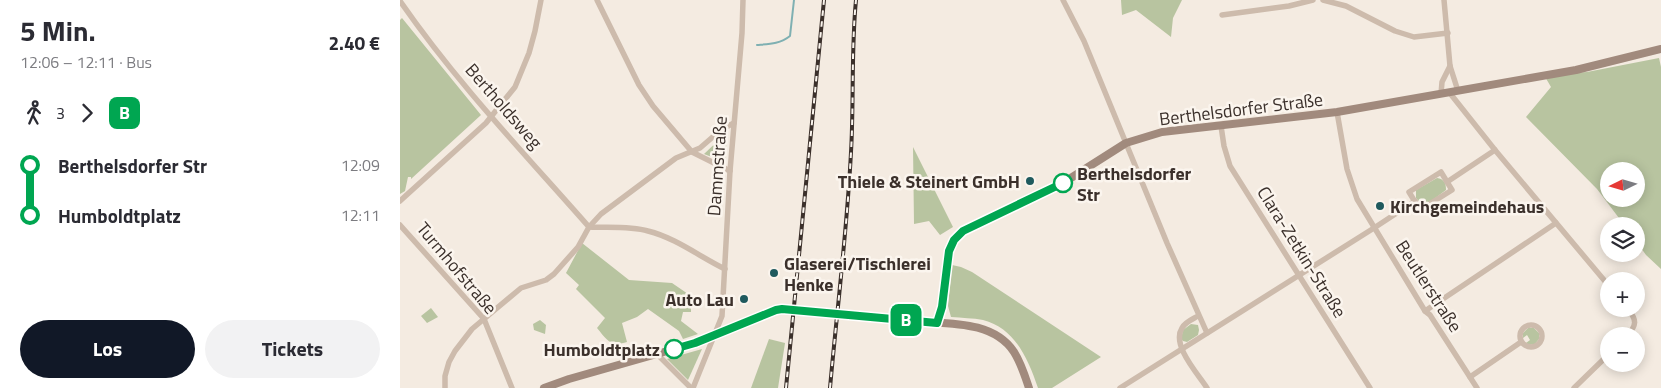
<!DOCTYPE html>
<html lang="de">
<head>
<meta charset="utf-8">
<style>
	:root { --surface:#fff; --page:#f2f2f3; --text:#2b2b33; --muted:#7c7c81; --accent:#111827 }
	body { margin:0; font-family:"Titillium Web",sans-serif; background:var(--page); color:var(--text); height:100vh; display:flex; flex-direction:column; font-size:19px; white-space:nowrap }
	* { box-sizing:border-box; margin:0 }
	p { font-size:16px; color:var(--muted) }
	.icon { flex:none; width:28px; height:28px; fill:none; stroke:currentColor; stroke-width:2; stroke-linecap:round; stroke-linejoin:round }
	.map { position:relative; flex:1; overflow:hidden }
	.sheet { display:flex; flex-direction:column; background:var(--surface); width:400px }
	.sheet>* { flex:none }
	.badge { padding:0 10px; border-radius:8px; font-size:18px; line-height:32px }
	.needle { width:32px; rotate:265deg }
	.fabs { position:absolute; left:1200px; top:162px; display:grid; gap:10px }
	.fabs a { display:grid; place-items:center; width:45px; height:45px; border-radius:50%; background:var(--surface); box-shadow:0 2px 12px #0003; font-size:25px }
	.map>.badge { position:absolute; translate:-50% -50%; box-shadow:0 0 0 2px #fff }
	.legs { display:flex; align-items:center; gap:8px; height:55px; padding:0 20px; font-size:16px }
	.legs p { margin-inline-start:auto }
	.summary { display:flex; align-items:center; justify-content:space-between; height:85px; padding:0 20px }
	h1 { font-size:28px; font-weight:700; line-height:38px }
	.action { display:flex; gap:10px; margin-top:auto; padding:10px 20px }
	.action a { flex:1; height:58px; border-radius:30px; background:var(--accent); color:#fff; font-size:20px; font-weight:700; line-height:58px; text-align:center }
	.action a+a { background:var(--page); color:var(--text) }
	ul { padding:0 20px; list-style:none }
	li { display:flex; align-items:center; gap:18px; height:50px; font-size:19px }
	li i { display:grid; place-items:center; width:8px; height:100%; margin:0 6px; background:currentColor }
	li i::after { content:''; width:12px; height:12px; margin:-6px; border:4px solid; border-radius:50%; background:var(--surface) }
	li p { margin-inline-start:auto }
	li:first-child i { background:linear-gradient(#0000 50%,currentColor 0) }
	li:last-child i { background:linear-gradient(currentColor 50%,#0000 0) }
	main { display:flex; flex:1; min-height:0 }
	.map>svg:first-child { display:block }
	.green { fill:#b8c4a0; fill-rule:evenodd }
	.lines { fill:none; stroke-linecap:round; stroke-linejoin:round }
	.stream { stroke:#7fb0b2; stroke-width:2 }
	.secondary-tunnel { stroke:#cfc6bd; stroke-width:8; stroke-dasharray:8 4; stroke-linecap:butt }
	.street { stroke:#cdbbac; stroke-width:5.5 }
	.secondary { stroke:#a18a7d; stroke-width:8 }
	.rail-casing { stroke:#3b302b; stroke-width:4 }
	.rail { stroke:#fbf5ee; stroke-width:2; stroke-dasharray:5.5; stroke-linecap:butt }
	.line-1-casing { stroke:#fff; stroke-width:11 }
	.line-1 { stroke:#00a651; stroke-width:8 }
	.poi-dot { fill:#1f5a5e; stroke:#fbf5ee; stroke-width:2 }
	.stop-1-dot { fill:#fff; stroke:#00a651; stroke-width:2.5 }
	.labels { text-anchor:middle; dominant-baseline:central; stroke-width:5; stroke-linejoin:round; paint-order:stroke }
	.street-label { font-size:18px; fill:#3b302b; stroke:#fbf5ee }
	.stop-label { font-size:18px; font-weight:bold; fill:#3b302b; stroke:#fbf5ee; text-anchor:start }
	.poi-label { font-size:18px; font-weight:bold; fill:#3b302b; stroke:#fbf5ee; text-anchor:end }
</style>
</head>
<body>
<main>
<section class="sheet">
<div class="summary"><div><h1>5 Min.</h1><p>12:06 – 12:11 · Bus</p></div><b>2.40 €</b></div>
<div class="legs"><svg class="icon" aria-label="walk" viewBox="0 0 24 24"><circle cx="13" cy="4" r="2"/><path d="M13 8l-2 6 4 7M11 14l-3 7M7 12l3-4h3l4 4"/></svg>3<svg class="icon" aria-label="forward" viewBox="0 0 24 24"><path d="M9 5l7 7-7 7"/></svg><b class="badge" style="background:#00a651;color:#fff">B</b></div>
<ul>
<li><i style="color:#00a651"></i><b>Berthelsdorfer Str</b><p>12:09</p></li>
<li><i style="color:#00a651"></i><b>Humboldtplatz</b><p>12:11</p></li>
</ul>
<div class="action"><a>Los</a><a>Tickets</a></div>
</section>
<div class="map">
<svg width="1261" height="388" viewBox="0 0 1261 388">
	<rect width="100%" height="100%" fill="#f4ebe1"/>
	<g class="green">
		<path d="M 721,0 L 782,0 L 773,18 L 771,37 L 736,10 L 722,15 Z"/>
		<path d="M 2,18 L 81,115 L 11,179 L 11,177 L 8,177 L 5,191 L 0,194 L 0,20 Z"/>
		<path d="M 1259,58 L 1261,67 L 1261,269 L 1246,255 L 1236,241 L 1236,226 L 1225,226 L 1197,189 L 1126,117 L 1151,87 L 1144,75 L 1187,72 ZM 1209,171 L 1236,171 L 1236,199 L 1209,199 Z"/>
		<path d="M 324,135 L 327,135 L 325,162 L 304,154 Z"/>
		<path d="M 513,147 L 553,227 L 540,235 L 529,221 L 514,224 Z"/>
		<path d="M 1037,178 C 1044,179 1046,183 1046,190 L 1026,205 L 1021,204 L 1016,198 L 1016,190 Z"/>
		<path d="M 182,243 L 229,280 L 272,283 L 291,296 L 291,312 L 283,312 L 281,321 L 298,334 L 283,339 L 279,331 L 248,309 L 237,317 L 222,323 L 227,342 C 210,347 207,340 197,328 L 205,318 L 176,289 L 179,285 L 166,273 Z"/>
		<path d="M 552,265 L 561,267 L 572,272 L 701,357 L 652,388 L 638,388 C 628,359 615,328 583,320 C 573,318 562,318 551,317 L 548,306 Z"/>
		<path d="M 31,308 L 38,317 L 27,323 L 21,316 Z"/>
		<path d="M 140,320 L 146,325 L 145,334 L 134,330 L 133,324 Z"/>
		<path d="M 791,324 L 798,325 L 799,330 L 798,335 L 787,342 L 783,341 L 781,339 L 783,330 Z"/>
		<path d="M 1128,328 L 1134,328 L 1139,333 L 1139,339 L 1135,344 L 1129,345 L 1126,343 L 1130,340 L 1127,335 L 1123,338 L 1123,333 Z"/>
		<path d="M 369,339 L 385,343 L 378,388 L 351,388 Z"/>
		<path d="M 302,349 L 288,380 L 267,359 Z"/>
	</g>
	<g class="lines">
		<path class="stream" d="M 357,45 C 369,44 380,44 390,36 L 394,0"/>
		<g class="secondary-tunnel">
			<path d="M 389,309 L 488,318"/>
			<path d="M 499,319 L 514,321"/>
		</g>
		<g class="street">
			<path d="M 197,0 L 239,85 L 253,106 L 292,152 L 330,171"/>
			<path d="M 663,0 L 684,41 L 767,243 L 807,333"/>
			<path d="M 923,0 L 946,6 L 995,31 L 1014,37 L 1048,33"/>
			<path d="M 1044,0 L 1050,66 L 1058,91"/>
			<path d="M 0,1 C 56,82 124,153 189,227"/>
			<path d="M 822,15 L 889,6 L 913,0"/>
			<path d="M 1049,92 L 1095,150 L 1209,286"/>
			<path d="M 1041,94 L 1042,82 L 1050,66"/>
			<path d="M 937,112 L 947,169 L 957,199 L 1025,311 L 1030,315 L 1077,388"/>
			<path d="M 821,126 L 824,146 L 830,166 L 970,388"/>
			<path d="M 1041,172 L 1052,190 L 1020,210 L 1009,192 Z"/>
			<path d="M 1047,182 L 1095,150"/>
			<path d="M 0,201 L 86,123 L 115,87 L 129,53 L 135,31 L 141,0"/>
			<path d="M 0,225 L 84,319 L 112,388"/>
			<path d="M 189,227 C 208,228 230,226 248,231 C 276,238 300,257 325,269"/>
			<path d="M 1025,311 L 1156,223"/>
			<path d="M 798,316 C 793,319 785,322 782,328 C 771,345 798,374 807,388"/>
			<circle cx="1131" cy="336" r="11"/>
			<path d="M 1227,336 C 1237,325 1237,320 1228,309"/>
			<path d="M 257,354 L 291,388"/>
			<path d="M 1070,377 L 1121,342"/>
			<path d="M 45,388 L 45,376 L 49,362 L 55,351 L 72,329 L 121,288 L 146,280 L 154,274 L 178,247 L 189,227 L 201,214 L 276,158 L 300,148 L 322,129 L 334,123"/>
			<path d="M 293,388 L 322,316 L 330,171 L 342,33 L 343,0"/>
			<path d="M 720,388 L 974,228 L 1015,201"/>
			<path d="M 1174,388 L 1209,354"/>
		</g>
		<g class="secondary">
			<path d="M 488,318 L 499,319"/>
			<path d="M 514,321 C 547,324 593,320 614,352 C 621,363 625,376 629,388"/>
			<path d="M 537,323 L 542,307 L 549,251 L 554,240 L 563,231 L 663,183 L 726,143 L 762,132 L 937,112 L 1176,70 L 1261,49"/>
			<path d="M 144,388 L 169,379 L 292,344 L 376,310 L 389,309"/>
		</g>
		<defs>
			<g id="rail">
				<path d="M 386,388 L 424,0"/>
				<path d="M 430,388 C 437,310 447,231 451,152 C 454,102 451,51 456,0"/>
			</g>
		</defs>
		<use href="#rail" class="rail-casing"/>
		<use href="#rail" class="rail"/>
	</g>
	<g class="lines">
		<defs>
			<path id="line-1" d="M 274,349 L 295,343 L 376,310 L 382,309 L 537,323 L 542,307 L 549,251 L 554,240 L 563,231 L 663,183"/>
		</defs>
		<use href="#line-1" class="line-1-casing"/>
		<use href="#line-1" class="line-1"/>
	</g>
	<g class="poi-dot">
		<circle cx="630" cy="181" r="5"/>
		<circle cx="980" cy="206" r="5"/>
		<circle cx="374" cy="273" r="5"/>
		<circle cx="344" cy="299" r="5"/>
	</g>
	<g class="stop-1-dot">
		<circle cx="663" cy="183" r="9"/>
		<circle cx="274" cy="349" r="9"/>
	</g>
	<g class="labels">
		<g class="street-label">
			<text transform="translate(104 106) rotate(49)">Bertholdsweg</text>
			<text transform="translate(841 109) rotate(-7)">Berthelsdorfer Straße</text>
			<text transform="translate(317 166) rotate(-86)">Dammstraße</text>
			<text transform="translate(902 252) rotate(58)">Clara-Zetkin-Straße</text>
			<text transform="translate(57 268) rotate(50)">Turmhofstraße</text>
			<text transform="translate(1029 286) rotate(57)">Beutlerstraße</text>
		</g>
		<g class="stop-label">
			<text x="677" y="173">Berthelsdorfer<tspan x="677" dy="21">Str</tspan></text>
			<text x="260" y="349" text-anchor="end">Humboldtplatz</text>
		</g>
		<g class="poi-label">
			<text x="620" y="181">Thiele &amp; Steinert GmbH</text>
			<text x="990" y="206" text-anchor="start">Kirchgemeindehaus</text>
			<text x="384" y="263" text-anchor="start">Glaserei/Tischlerei<tspan x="384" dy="21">Henke</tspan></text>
			<text x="334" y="299">Auto Lau</text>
		</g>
	</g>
</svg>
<div class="fabs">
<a><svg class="needle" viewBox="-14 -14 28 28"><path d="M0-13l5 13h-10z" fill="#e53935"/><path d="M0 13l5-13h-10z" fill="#7c7c81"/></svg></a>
<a><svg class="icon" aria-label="layers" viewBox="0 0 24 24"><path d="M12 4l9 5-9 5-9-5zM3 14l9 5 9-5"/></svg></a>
<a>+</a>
<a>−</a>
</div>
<b class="badge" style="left:506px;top:320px;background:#00a651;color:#fff">B</b>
</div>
</main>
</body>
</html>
